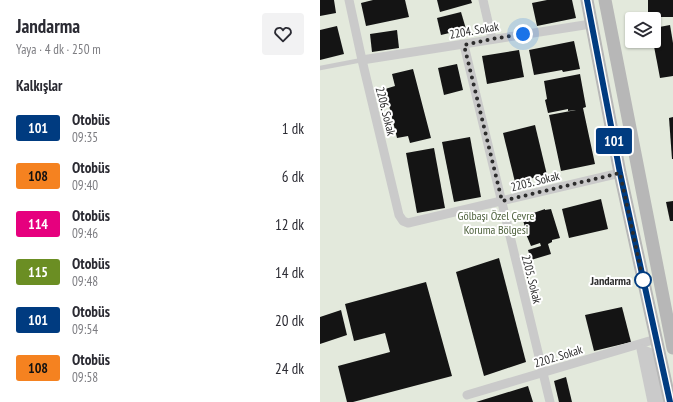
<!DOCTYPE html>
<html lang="tr">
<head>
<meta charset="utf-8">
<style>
	:root { --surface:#fff; --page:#f2f2f3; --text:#2b2b33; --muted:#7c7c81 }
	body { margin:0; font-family:"PT Sans Narrow",sans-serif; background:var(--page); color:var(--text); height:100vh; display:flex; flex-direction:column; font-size:15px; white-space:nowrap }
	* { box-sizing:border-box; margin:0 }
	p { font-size:13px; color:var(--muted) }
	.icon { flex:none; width:22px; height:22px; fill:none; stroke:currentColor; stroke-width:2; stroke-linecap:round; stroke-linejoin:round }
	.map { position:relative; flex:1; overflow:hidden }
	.side { display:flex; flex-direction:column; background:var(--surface); width:320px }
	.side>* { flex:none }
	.badge { padding:0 8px; border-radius:3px; font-size:14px; line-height:26px }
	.tools { position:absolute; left:305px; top:12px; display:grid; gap:8px }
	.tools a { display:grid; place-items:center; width:36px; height:36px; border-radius:4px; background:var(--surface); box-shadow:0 1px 3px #0004; font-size:20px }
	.you { position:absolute; width:20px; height:20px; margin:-10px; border:3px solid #fff; border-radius:50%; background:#1a73e8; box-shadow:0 0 0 6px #1a73e833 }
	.map>.badge { position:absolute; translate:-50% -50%; box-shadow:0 0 0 2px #fff }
	h2 { padding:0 16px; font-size:15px; line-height:36px }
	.round { display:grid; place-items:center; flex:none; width:42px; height:42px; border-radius:4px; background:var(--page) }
	.overview { display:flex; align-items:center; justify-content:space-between; height:68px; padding:0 16px }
	h1 { font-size:19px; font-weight:700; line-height:30px }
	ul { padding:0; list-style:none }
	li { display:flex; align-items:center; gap:12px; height:48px; padding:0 16px }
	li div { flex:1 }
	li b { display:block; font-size:15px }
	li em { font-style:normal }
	li .badge { min-width:44px; font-weight:700; text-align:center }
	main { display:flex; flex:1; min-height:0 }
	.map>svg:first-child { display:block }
	.green { fill:#e3e9dc; fill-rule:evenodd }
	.building { fill:#141414 }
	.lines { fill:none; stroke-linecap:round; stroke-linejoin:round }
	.lane { stroke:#cacaca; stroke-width:4.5 }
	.street { stroke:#cacaca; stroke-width:9 }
	.secondary { stroke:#b7b7b7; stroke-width:13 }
	.line-casing { stroke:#fff; stroke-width:9 }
	.line { stroke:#003b80; stroke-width:6 }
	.walk { stroke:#2d2d2d; stroke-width:4; stroke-dasharray:0 7.2 }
	.stop-dot { fill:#fff; stroke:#003b80; stroke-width:2 }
	.labels { text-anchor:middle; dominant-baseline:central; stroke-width:4; stroke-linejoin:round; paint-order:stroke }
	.street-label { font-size:12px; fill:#2d2d2d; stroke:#fff }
	.park-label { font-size:12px; fill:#516440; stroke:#fff }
	.stop-label { font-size:12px; font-weight:bold; fill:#2d2d2d; stroke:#fff; text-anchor:end }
</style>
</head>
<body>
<main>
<section class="side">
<div class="overview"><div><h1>Jandarma</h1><p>Yaya · 4 dk · 250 m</p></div><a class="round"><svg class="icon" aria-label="heart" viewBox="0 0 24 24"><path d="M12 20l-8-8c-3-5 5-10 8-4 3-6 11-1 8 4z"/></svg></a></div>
<h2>Kalkışlar</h2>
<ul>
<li><span class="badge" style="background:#003b80;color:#fff">101</span><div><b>Otobüs</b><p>09:35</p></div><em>1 dk</em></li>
<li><span class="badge" style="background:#f58220;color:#111">108</span><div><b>Otobüs</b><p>09:40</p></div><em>6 dk</em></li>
<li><span class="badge" style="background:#e6007e;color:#fff">114</span><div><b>Otobüs</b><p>09:46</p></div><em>12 dk</em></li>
<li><span class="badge" style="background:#6b8e23;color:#fff">115</span><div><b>Otobüs</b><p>09:48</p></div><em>14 dk</em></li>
<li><span class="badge" style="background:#003b80;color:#fff">101</span><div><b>Otobüs</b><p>09:54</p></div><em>20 dk</em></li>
<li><span class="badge" style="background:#f58220;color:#111">108</span><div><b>Otobüs</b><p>09:58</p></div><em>24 dk</em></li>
</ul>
</section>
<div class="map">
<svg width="353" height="402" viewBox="0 0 353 402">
	<rect width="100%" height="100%" fill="#fff"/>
	<path class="green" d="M 0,0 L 353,0 L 353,402 L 0,402 ZM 312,19 L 334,19 L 334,41 L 312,41 Z"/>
	<g class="building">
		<path d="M 0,0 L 14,0 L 16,13 L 0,16 Z"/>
		<path d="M 53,0 L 85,0 L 89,17 L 46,26 L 41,3 Z"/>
		<path d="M 117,0 L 151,0 L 152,3 L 120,12 Z"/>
		<path d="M 227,0 L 252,0 L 256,18 L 217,26 L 212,3 Z"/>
		<rect x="328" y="0" width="25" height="17"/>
		<path d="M 141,12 L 146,29 L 121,35 L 117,18 Z"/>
		<path d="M 350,25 L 353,43 L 353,76 L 340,78 L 333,41 L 334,28 Z"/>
		<path d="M 17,26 L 24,54 L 0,60 L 0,30 Z"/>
		<path d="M 77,30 L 79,48 L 52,52 L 50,34 Z"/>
		<path d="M 254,41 L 260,69 L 243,72 L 242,70 L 214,75 L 209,50 Z"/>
		<path d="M 199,50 L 204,77 L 167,84 L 162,56 Z"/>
		<path d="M 137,64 L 143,90 L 124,95 L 118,68 Z"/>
		<path d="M 93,69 L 111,138 L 90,143 L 88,136 L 77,138 L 65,89 L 75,86 L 72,74 Z"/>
		<path d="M 260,74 L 266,107 L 263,108 L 275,164 L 241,171 L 229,115 L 256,110 L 248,111 L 248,109 L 228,113 L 225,100 L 227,99 L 224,81 Z"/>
		<path d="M 353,117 L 353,159 L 352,159 L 349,118 Z"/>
		<path d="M 215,125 L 227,175 L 195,182 L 183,133 Z"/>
		<path d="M 150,137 L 161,197 L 134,202 L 122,142 Z"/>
		<path d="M 114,148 L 125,208 L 97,213 L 86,153 Z"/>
		<path d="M 281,199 L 288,229 L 249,238 L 242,209 Z"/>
		<path d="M 353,201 L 353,221 L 350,221 L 346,202 Z"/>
		<path d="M 225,209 L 225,210 L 231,209 L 240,238 L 232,240 L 232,242 L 228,244 L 231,254 L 211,260 L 208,250 L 221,246 L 220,243 L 211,246 L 203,227 L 205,227 L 202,217 Z"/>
		<path d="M 179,258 L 206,362 L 164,376 L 136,272 Z"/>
		<path d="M 106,282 L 132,376 L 33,402 L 27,402 L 18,366 L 70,352 L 65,333 L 34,341 L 25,304 Z"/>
		<path d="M 302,307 L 311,342 L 274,351 L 265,315 Z"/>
		<path d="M 21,310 L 27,335 L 0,344 L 0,317 Z"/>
		<path d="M 246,377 L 252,402 L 239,402 L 234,381 Z"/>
		<path d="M 208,386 L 213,402 L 156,402 Z"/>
	</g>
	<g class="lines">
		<path class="lane" d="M 0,68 L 42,60"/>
		<g class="street">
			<path d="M 29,0 L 42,60 L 79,215 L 83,221 L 88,223 L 300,173"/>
			<path d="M 163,0 L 172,39"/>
			<path d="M 144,45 L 230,402"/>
			<path d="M 42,60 L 271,24"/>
			<path d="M 147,395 L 336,339"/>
			<path d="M 332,402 L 321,349 L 331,353 L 341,402"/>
		</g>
		<g class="secondary">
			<path d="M 267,0 L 300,173 L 350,402"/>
			<path d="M 285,0 L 353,348"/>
		</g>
	</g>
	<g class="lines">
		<defs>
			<path id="line" d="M 267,0 L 300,173 L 350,402"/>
		</defs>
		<use href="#line" class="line-casing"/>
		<use href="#line" class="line"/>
		<path class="walk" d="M 203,34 L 172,39 L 144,45 L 182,201 L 300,173 L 323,280"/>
	</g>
	<circle class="stop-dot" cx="323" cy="280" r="8"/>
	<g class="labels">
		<g class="street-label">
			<text transform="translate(154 30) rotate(-10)">2204. Sokak</text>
			<text transform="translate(66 111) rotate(76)">2206. Sokak</text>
			<text transform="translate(215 181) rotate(-14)">2203. Sokak</text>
			<text transform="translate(212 279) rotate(76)">2205. Sokak</text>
			<text transform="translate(238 356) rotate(-17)">2202. Sokak</text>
		</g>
		<g class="park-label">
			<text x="176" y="215">Gölbaşı Özel Çevre<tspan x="176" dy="14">Koruma Bölgesi</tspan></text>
		</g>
		<g class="stop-label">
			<text x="311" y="280">Jandarma</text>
		</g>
	</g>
</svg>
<div class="tools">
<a><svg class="icon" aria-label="layers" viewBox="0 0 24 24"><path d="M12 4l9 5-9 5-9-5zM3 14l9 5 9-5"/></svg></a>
</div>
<div class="you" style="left:203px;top:34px"></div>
<b class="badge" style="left:294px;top:141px;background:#003b80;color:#fff">101</b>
</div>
</main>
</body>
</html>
